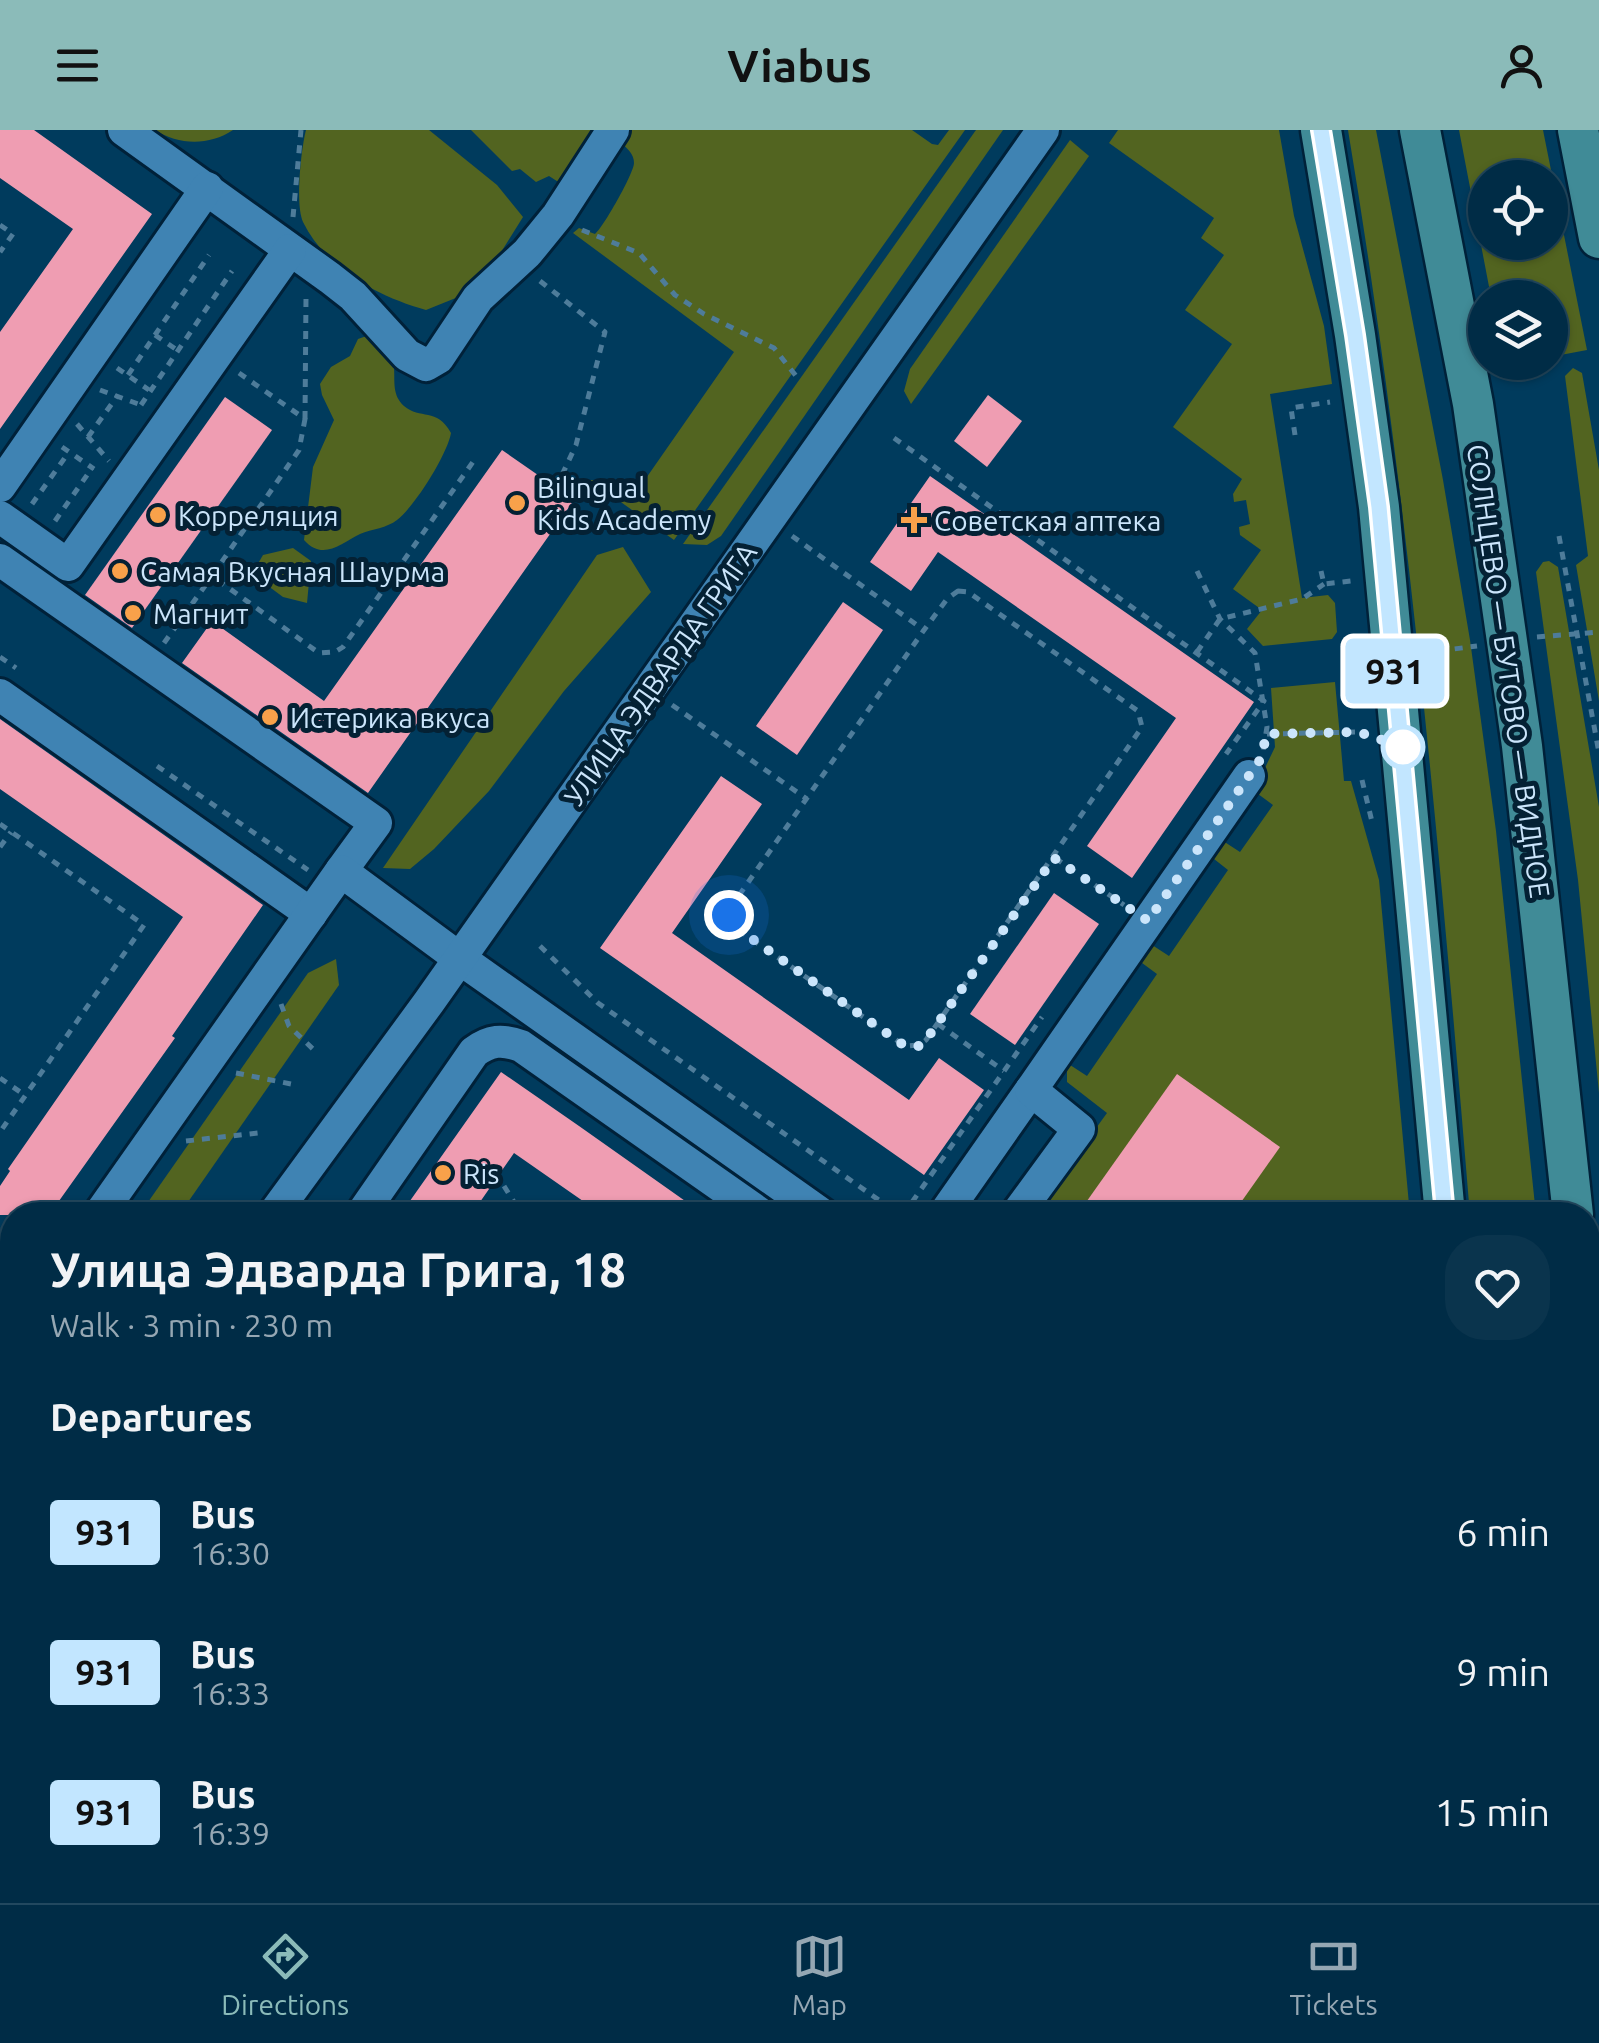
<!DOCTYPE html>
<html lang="en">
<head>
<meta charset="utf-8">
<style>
	:root { --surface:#002c46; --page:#0a344d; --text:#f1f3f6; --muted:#95a7b3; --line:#22485f; --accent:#8bbbb9 }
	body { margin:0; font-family:Ubuntu,sans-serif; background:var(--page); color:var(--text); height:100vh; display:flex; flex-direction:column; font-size:38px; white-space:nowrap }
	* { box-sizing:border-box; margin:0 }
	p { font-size:32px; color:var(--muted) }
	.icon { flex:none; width:55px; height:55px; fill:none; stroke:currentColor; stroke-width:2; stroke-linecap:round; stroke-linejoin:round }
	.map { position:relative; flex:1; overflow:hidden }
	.drawer { position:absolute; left:0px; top:1072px; width:1600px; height:702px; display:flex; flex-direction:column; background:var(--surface); border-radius:40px 40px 0 0; box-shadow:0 2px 8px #0004,0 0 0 2px var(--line) }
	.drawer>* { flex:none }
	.badge { padding:0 20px; border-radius:8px; font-size:35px; line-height:65px }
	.tools { position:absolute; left:1468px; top:30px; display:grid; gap:20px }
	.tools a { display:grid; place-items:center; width:100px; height:100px; border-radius:50%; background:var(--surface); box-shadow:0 2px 8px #0004,0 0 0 2px var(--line); font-size:50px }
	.you { position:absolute; width:50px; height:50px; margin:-25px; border:8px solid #fff; border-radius:50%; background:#1a73e8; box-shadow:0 0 0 15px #1a73e833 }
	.map>.badge { position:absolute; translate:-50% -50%; box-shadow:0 0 0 5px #fff }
	h2 { padding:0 50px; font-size:38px; line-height:90px }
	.round { display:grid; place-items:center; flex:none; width:105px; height:105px; border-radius:40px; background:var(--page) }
	.headline { display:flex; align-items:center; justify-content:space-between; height:170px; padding:0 50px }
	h1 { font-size:48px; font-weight:700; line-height:75px }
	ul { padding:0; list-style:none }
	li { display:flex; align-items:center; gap:30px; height:140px; padding:0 50px }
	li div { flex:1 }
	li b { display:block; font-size:38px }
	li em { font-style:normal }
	li .badge { min-width:110px; font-weight:700; text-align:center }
	header { display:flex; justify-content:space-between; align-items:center; height:130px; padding:0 50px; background:var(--accent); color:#111; font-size:45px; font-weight:700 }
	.menu { display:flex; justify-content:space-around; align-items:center; height:140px; border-top:2px solid var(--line); background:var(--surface); font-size:28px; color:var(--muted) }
	.menu a { display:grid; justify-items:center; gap:5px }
	.menu .on { color:var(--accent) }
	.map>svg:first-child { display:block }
	.green { fill:#526420; fill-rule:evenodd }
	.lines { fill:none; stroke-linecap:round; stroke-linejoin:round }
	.stream { stroke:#634788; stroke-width:8 }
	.building { fill:#ef9db2 }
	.minor-casing { stroke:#002139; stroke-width:38 }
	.major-casing { stroke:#002139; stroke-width:45 }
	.path { stroke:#4e7c9a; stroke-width:5; stroke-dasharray:8 8; stroke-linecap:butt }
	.minor { stroke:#3f83b3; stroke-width:32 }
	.major { stroke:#408b97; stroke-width:40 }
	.line-casing { stroke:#fff; stroke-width:22 }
	.line { stroke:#c2e6ff; stroke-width:15 }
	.walk { stroke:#cbe5fb; stroke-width:10; stroke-dasharray:0 18 }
	.poi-dot { fill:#f8a14a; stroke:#042134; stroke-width:4 }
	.stop-dot { fill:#fff; stroke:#c2e6ff; stroke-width:5 }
	.labels { text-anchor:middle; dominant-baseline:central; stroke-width:10; stroke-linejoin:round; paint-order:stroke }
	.poi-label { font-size:28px; fill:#cbe5fb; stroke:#042134; text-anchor:start }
	.street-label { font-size:28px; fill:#cbe5fb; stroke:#042134 }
</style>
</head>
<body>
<header><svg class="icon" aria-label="menu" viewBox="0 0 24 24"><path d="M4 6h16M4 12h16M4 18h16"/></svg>Viabus<svg class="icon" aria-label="person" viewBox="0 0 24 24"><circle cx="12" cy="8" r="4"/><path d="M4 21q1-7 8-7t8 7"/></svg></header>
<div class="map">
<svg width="1599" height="1773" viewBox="0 0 1599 1773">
	<rect width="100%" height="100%" fill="#003b5d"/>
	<g class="green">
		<path d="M 155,0 L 233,0 C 209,16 178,15 155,0 Z"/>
		<path d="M 306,0 L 429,0 L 497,55 L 523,87 L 478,159 L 426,180 C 379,167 326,139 303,92 C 295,75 301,19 306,0 Z"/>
		<path d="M 471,0 L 597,0 L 563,55 L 549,46 L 536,52 L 520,39 L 512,41 Z"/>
		<path d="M 628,0 L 912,0 L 932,14 L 938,15 L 949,0 L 965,0 L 674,410 L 590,350 L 642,354 L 734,222 L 573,103 L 579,98 L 595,104 C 603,98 634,43 634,33 C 634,24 627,18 621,13 Z"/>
		<path d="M 976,0 L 1003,0 L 721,406 L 707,415 L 683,414 Z"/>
		<path d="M 1118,0 L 1279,0 L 1294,86 L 1324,196 L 1332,254 L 1270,264 L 1302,468 L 1328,465 L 1335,473 L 1337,502 L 1332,509 L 1263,516 L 1247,499 L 1262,480 L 1233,459 L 1261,420 L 1240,405 L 1239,397 L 1250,394 L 1246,370 L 1234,372 L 1233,364 L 1242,349 L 1173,297 L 1232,214 L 1185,180 L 1224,125 L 1201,108 L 1214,88 L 1109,13 Z"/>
		<path d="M 1348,0 L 1376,0 L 1443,350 L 1470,510 L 1496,701 L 1536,1085 L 1470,1085 C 1440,723 1408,359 1348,0 Z"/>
		<path d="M 1459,0 L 1543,0 L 1587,220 L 1550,227 L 1550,168 L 1491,167 ZM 1485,48 L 1550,48 L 1550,112 L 1485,112 Z"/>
		<path d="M 1070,10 L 1089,26 L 911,274 L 904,261 L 910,239 Z"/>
		<path d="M 375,203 C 381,213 393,227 394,238 C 395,252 392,265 404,276 C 420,290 437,277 451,303 C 447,325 415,376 397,390 C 387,398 372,399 360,404 C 340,414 323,431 304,410 L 313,337 L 334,290 L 322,265 L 320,254 L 331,237 L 350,226 L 358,209 Z"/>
		<path d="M 1573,238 L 1582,243 L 1599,340 L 1599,571 L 1576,435 L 1588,426 L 1565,246 Z"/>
		<path d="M 623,417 L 651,462 L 564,561 L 489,661 L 434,719 L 410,739 L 383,738 L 597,425 Z"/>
		<path d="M 293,418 L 311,431 L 307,473 L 283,467 L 252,444 L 263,425 Z"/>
		<path d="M 1549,431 L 1558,437 L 1599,677 L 1599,963 L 1578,750 L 1536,442 L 1543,432 Z"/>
		<path d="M 1335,552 L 1344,651 L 1351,651 L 1379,750 L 1410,1085 L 1033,1085 L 1107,983 L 1067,952 L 1067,933 L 1087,946 L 1157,844 L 1138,830 L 1149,813 L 1169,826 L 1228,740 L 1209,725 L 1220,709 L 1240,722 L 1273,675 L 1254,661 L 1275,617 L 1271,558 Z"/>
		<path d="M 336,829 L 339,855 L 179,1085 L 139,1085 L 308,843 Z"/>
		<path d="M 12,1266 L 12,1323 L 0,1340 L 0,1267 Z"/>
		<path d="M 1588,1618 L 1599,1736 L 1599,1773 L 1532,1773 L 1531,1763 L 1588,1762 Z"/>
		<path d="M 12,1751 L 12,1762 L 361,1762 L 369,1773 L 0,1773 L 0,1761 Z"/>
		<path d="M 488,1762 L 547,1763 L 561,1773 L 469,1773 Z"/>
		<path d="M 1165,1762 L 1330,1763 L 1331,1773 L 1157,1773 Z"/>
		<path d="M 1361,1763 L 1456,1763 L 1457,1773 L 1362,1773 Z"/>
	</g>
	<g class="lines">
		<g class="stream">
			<path d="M 11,1747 L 12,1748"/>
			<path d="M 27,1762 L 36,1773"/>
		</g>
	</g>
	<g class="building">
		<path d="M 0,0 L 34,0 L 152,84 L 0,299 L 0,202 L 73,99 L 0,48 Z"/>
		<path d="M 988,265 L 1022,291 L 987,337 L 954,311 Z"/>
		<path d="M 225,267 L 272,300 L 132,498 L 85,465 Z"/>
		<path d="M 502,320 L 574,370 L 368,663 L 182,533 L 212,491 L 324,571 Z"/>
		<path d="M 930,346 L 1254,572 L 1132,748 L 1087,716 L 1176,588 L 938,422 L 911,461 L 870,432 Z"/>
		<path d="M 843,472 L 883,500 L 797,625 L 756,596 Z"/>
		<path d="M 0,589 L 263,775 L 172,906 L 175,908 L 49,1085 L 0,1085 L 0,1056 L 10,1041 L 8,1039 L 183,787 L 0,659 Z"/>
		<path d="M 721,646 L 762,674 L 672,803 L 909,970 L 939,928 L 984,960 L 924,1045 L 600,818 Z"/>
		<path d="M 1054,763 L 1099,794 L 1015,915 L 970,884 Z"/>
		<path d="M 501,942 L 579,996 L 705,1085 L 603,1085 L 514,1023 L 471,1085 L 400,1085 Z"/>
		<path d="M 1177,944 L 1280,1017 L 1232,1085 L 1077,1085 Z"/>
	</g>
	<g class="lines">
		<defs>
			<g id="minor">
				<path d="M 124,0 L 330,148 L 353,166 L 407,225 L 426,235 L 438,228 L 478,168 L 527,123 L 558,85 L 613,0"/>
				<path d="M 0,356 L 207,58"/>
				<path d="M 0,387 L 68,435 L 290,120"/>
				<path d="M 0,430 L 376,693 L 341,741"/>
				<path d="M 0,565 L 311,784"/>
				<path d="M 947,1080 L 1031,960"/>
				<path d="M 99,1085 L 341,741 L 459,828 L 823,1085"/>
				<path d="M 273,1085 L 429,872 L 1043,0"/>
				<path d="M 361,1085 L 474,922 C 490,910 502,909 521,916 L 762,1085"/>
				<path d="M 1016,1085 L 1079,999 L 1031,960 L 1249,646"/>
				<path d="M 0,1161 L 12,1170"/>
				<path d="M 0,1224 L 12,1207"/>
				<path d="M 0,1454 L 12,1437"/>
				<path d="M 371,1762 L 380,1773"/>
				<path d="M 570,1762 L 585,1773"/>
				<path d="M 1045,1762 L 1060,1773"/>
				<path d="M 1346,1762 L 1347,1773"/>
				<path d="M 456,1773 L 469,1762"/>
				<path d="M 829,1773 L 836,1762"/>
				<path d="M 1118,1773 L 1125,1762"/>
			</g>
			<g id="major">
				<path d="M 1321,0 L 1355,205 L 1379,377 L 1445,1085"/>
				<path d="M 1420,0 L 1473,274 L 1522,616 L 1573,1085"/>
				<path d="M 1578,0 L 1599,108"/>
				<path d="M 1588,1232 L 1599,1352"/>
				<path d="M 1501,1762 L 1502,1773"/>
			</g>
		</defs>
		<use href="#minor" class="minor-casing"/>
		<use href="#major" class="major-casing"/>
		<g class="path">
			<path d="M 293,87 L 301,0"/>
			<path d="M 0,95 L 13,104 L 0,122"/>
			<path d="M 582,100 L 639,123 L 675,165 L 704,184 L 774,218 L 796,246"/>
			<path d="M 540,151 L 605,202 L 576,315 L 562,345"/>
			<path d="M 155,205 L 177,220"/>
			<path d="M 117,238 L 149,260"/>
			<path d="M 239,243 L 305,289 L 299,320 L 212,446 L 319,523 L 335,522 L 343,517 L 475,329"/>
			<path d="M 128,245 L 209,125"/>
			<path d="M 100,260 L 141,275"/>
			<path d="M 141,275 L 232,141"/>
			<path d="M 305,289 L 306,167"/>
			<path d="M 77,294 L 109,331"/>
			<path d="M 1295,305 L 1291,278 L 1330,272"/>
			<path d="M 88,307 L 118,265"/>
			<path d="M 894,308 L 1264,571 L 1226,624"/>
			<path d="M 62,317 L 94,339"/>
			<path d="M 32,374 L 69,322"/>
			<path d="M 55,391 L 92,338"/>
			<path d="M 792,406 L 924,500"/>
			<path d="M 1559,406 L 1599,623"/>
			<path d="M 1197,441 L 1220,489 L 1255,523 L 1267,597 L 1263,621"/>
			<path d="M 1321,441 L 1324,454 L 1351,451"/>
			<path d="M 958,461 L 968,462 L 1138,581 L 1142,597 L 926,910 L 919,915 L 905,916 L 737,799 L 729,785 L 733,774 L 924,500 L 947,469 Z"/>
			<path d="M 1537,507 L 1599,502"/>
			<path d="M 164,513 L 212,446"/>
			<path d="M 1197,522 L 1220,489 L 1302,469 L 1324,454"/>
			<path d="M 1423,523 L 1477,516"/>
			<path d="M 0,527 L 16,538"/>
			<path d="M 672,575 L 807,669"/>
			<path d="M 1267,604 L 1358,602"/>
			<path d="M 157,636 L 308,740"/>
			<path d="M 1362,650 L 1373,696"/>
			<path d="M 0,694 L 144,795 L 0,1002"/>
			<path d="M 0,717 L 11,702"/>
			<path d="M 1055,728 L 1124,775"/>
			<path d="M 540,816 L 598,873 L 893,1080 L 890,1085"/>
			<path d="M 281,874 L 289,896 L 315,921"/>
			<path d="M 938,894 L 1004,941"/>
			<path d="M 236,943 L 291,954"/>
			<path d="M 0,948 L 26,966"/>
			<path d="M 186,1011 L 258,1003"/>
			<path d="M 504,1056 L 522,1085"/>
			<path d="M 523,1085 L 537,1082 L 540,1085"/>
			<path d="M 903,1085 L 1042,887"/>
			<path d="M 0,1516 L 12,1499"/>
			<path d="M 0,1709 L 12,1716"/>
			<path d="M 109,1762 L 117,1773"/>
			<path d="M 1464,1762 L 1465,1773"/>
			<path d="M 0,1766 L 10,1773"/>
		</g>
		<use href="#minor" class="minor"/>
		<use href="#major" class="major"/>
	</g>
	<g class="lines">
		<defs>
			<path id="line" d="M 1321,0 L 1355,205 L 1379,377 L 1445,1085"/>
		</defs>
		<use href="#line" class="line-casing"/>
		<use href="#line" class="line"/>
		<path class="walk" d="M 729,785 L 738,799 L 905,916 L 919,916 L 926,910 L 1054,728 L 1148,791 L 1260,630 L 1267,604 L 1358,602 L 1403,617"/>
	</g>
	<g class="poi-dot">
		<circle cx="517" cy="373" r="10"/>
		<circle cx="158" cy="385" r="10"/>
		<path d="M909 375h10v10h10v10h-10v10h-10v-10h-10v-10h10z"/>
		<circle cx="120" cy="441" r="10"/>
		<circle cx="133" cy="483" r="10"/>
		<circle cx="270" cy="587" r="10"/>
		<circle cx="443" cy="1043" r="10"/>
	</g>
	<circle class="stop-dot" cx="1403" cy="617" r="20"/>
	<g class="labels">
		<g class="poi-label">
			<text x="537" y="357">Bilingual<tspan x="537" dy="32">Kids Academy</tspan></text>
			<text x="178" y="385">Корреляция</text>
			<text x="934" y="390">Советская аптека</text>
			<text x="140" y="441">Самая Вкусная Шаурма</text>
			<text x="153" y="483">Магнит</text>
			<text x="290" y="587">Истерика вкуса</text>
			<text x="463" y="1043">Ris</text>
		</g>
		<g class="street-label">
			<text transform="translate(1509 541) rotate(82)">СОЛНЦЕВО — БУТОВО — ВИДНОЕ</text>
			<text transform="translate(660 544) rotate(-55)">УЛИЦА ЭДВАРДА ГРИГА</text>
		</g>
	</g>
</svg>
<div class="tools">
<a><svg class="icon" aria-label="locate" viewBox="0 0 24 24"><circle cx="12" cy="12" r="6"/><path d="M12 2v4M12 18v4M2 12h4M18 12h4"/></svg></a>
<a><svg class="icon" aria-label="layers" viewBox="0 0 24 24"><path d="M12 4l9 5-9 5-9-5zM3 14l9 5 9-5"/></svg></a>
</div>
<div class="you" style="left:729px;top:785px"></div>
<b class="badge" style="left:1395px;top:541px;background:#c2e6ff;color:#111">931</b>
<section class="drawer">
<div class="headline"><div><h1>Улица Эдварда Грига, 18</h1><p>Walk · 3 min · 230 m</p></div><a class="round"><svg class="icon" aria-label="heart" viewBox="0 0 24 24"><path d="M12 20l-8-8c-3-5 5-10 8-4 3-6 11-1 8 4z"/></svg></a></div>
<h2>Departures</h2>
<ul>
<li><span class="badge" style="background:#c2e6ff;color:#111">931</span><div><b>Bus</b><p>16:30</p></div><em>6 min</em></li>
<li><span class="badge" style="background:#c2e6ff;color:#111">931</span><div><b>Bus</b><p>16:33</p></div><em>9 min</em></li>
<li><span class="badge" style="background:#c2e6ff;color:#111">931</span><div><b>Bus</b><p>16:39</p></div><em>15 min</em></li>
</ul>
</section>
</div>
<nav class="menu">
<a class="on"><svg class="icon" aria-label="directions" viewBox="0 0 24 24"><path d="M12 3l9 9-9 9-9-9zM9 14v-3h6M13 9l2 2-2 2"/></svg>Directions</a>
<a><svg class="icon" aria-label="map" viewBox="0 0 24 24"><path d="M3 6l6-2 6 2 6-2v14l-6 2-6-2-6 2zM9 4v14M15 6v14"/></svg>Map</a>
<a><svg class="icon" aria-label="tickets" viewBox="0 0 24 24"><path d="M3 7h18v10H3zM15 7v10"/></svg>Tickets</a>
</nav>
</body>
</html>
